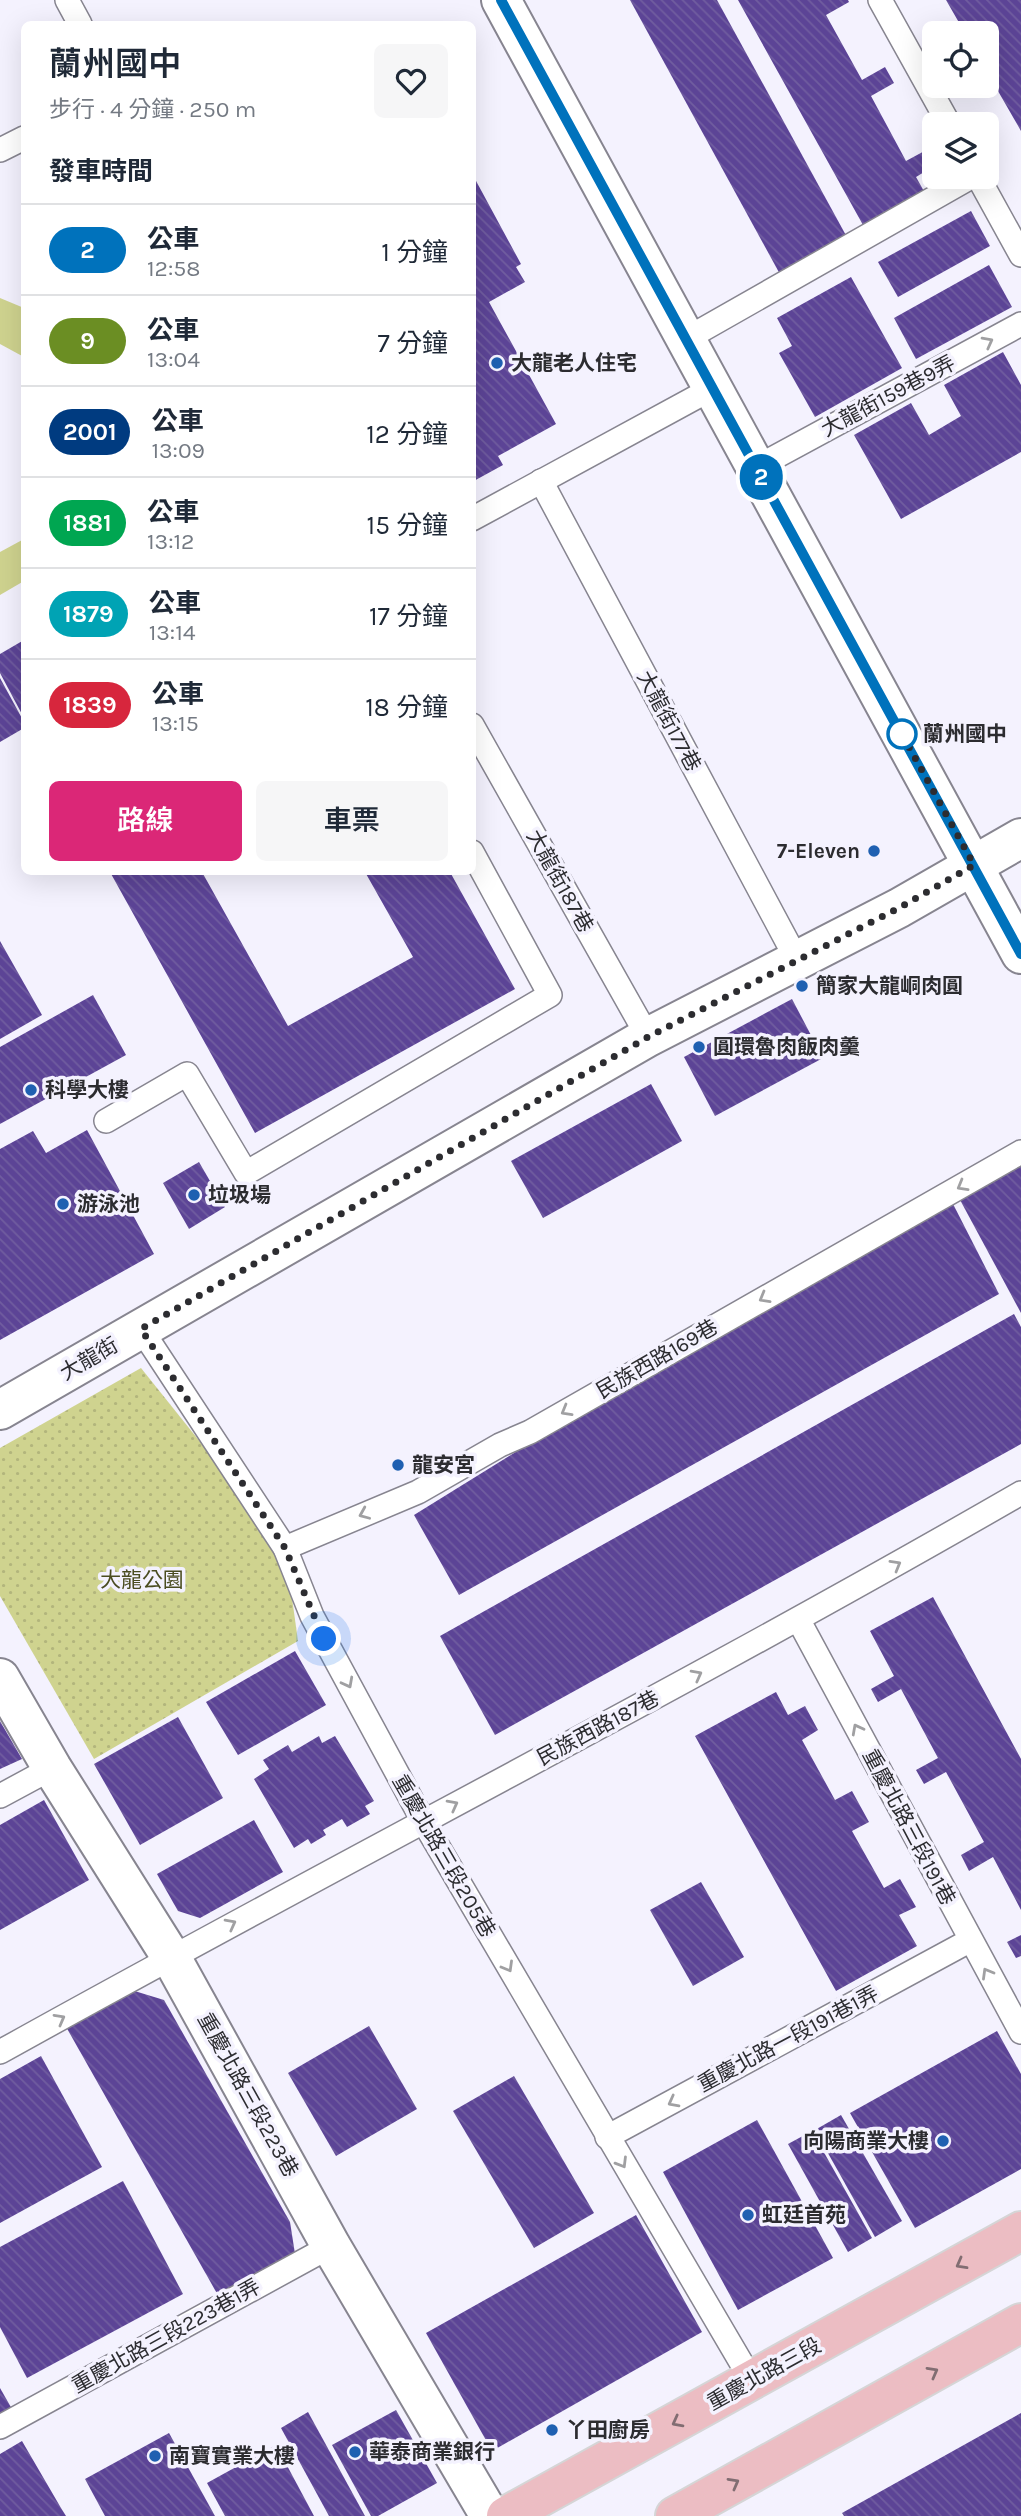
<!DOCTYPE html>
<html lang="zh-TW">
<head>
<meta charset="utf-8">
<style>
	:root { --surface:#fff; --page:#f6f6f7; --text:#1f2937; --muted:#747a83; --line:#e0e1e3; --accent:#db2777 }
	body { margin:0; font-family:Karla,"Noto Sans TC",sans-serif; background:var(--page); color:var(--text); height:100vh; display:flex; flex-direction:column; font-size:26px; white-space:nowrap }
	* { box-sizing:border-box; margin:0 }
	p { font-size:23px; color:var(--muted) }
	.icon { flex:none; width:38px; height:38px; fill:none; stroke:currentColor; stroke-width:2; stroke-linecap:round; stroke-linejoin:round }
	.map { position:relative; flex:1; overflow:hidden }
	.details { position:absolute; left:21px; top:21px; width:455px; height:854px; display:flex; flex-direction:column; background:var(--surface); border-radius:10px; box-shadow:0 7px 28px #0002 }
	.details>* { flex:none }
	.badge { padding:0 14px; border-radius:23px; font-size:24px; line-height:46px }
	.controls { position:absolute; left:922px; top:21px; display:grid; gap:14px }
	.controls a { display:grid; place-items:center; width:77px; height:77px; border-radius:10px; background:var(--surface); box-shadow:0 7px 28px #0002; font-size:35px }
	.you { position:absolute; width:35px; height:35px; margin:-18px; border:5px solid #fff; border-radius:50%; background:#1a73e8; box-shadow:0 0 0 10px #1a73e833 }
	.map>.badge { position:absolute; translate:-50% -50%; box-shadow:0 0 0 4px #fff }
	h2 { padding:0 28px; font-size:26px; line-height:63px }
	.round { display:grid; place-items:center; flex:none; width:74px; height:74px; border-radius:10px; background:var(--page) }
	.summary { display:flex; align-items:center; justify-content:space-between; height:119px; padding:0 28px }
	h1 { font-size:33px; font-weight:600; line-height:52px }
	.action { display:flex; gap:14px; margin-top:auto; padding:14px 28px }
	.action a { flex:1; height:80px; border-radius:10px; background:var(--accent); color:#fff; font-size:28px; font-weight:600; line-height:80px; text-align:center }
	.action a+a { background:var(--page); color:var(--text) }
	ul { padding:0; list-style:none }
	li { display:flex; align-items:center; gap:21px; height:91px; padding:0 28px; border-top:2px solid var(--line) }
	li div { flex:1 }
	li b { display:block; font-size:26px }
	li em { font-style:normal }
	li .badge { min-width:77px; font-weight:700; text-align:center }
	.map>svg:first-child { display:block }
	.grass { fill:#cfd38f }
	.park { fill:url(#park-dots) }
	.building { fill:url(#building-back-hatch) }
	.lines { fill:none; stroke-linecap:round; stroke-linejoin:round }
	.lane-casing { stroke:#878590; stroke-width:26 }
	.street-casing { stroke:#878590; stroke-width:42 }
	.secondary-casing { stroke:#878590; stroke-width:42 }
	.primary-casing { stroke:#d5d5d6; stroke-width:42 }
	.lane { stroke:#fff; stroke-width:23 }
	.street { stroke:#fff; stroke-width:38 }
	.secondary { stroke:#fff; stroke-width:38 }
	.primary { stroke:#ecbdc3; stroke-width:38 }
	.oneway { stroke:#a0a0a2 }
	.oneway2 { stroke:#826d72 }
	.line-casing { stroke:#fff; stroke-width:16 }
	.line { stroke:#0072bc; stroke-width:10 }
	.walk { stroke:#2c2c30; stroke-width:7; stroke-dasharray:0 12.6 }
	.poi-dot { fill:#1f60b1; stroke:#f4f2fe; stroke-width:2.5 }
	.stop-dot { fill:#fff; stroke:#0072bc; stroke-width:3.5 }
	.labels { text-anchor:middle; dominant-baseline:central; stroke-width:7; stroke-linejoin:round; paint-order:stroke }
	.poi-label { font-size:21px; font-weight:bold; fill:#2c2c30; stroke:#f4f2fe; text-anchor:start }
	.street-label { font-size:21px; fill:#2c2c30; stroke:#f4f2fe }
	.stop-label { font-size:21px; font-weight:bold; fill:#2c2c30; stroke:#f4f2fe; text-anchor:start }
	.park-label { font-size:21px; fill:#4a4c20; stroke:#f4f2fe }
</style>
</head>
<body>
<div class="map">
<svg width="1021" height="2516" viewBox="0 0 1021 2516">
	<defs>
		<pattern id="park-dots" width="8" height="8" patternUnits="userSpaceOnUse" patternTransform="scale(1.75)"><rect width="8" height="8" fill="#cfd38f"/><path d="M2 2h.1M6 6h.1" fill="none" stroke="#b2b57c" stroke-width="1.8" stroke-linecap="round"/></pattern>
		<pattern id="building-back-hatch" width="6" height="6" patternUnits="userSpaceOnUse" patternTransform="scale(1.75)"><rect width="6" height="6" fill="#5c4496"/><path d="M-1 5l2 2M0 0l6 6M5-1l2 2" fill="none" stroke="#705d9f"/></pattern>
	</defs>
	<rect width="100%" height="100%" fill="#f4f2fe"/>
	<g class="grass">
		<path d="M 0,298 L 24,308 L 24,357 L 0,344 Z"/>
		<path d="M 24,539 L 24,581 L 0,595 L 0,552 Z"/>
	</g>
	<path class="park" d="M 141,1368 L 285,1548 L 298,1641 L 94,1759 L 0,1596 L 0,1448 Z"/>
	<g class="building">
		<path d="M 630,0 L 717,0 L 854,250 L 787,287 Z"/>
		<path d="M 738,0 L 848,0 L 849,2 L 826,15 L 862,80 L 885,67 L 894,83 L 871,96 L 906,161 L 930,148 L 934,156 L 934,166 L 916,177 L 934,209 L 873,243 Z"/>
		<path d="M 946,0 L 1021,0 L 1021,131 L 987,72 L 987,33 L 965,33 Z"/>
		<path d="M 475,179 L 521,264 L 516,267 L 525,282 L 489,302 L 556,424 L 498,456 L 503,465 L 472,482 Z"/>
		<path d="M 971,211 L 990,246 L 898,297 L 878,262 Z"/>
		<path d="M 989,265 L 1012,307 L 916,359 L 894,318 Z"/>
		<path d="M 851,277 L 902,368 L 815,417 L 779,353 L 792,346 L 777,318 Z"/>
		<path d="M 1003,352 L 1021,385 L 1021,452 L 901,519 L 854,435 L 911,403 L 929,435 L 961,416 L 944,385 Z"/>
		<path d="M 24,640 L 24,718 L 0,673 L 0,654 Z"/>
		<path d="M 0,678 L 24,722 L 24,728 L 0,742 Z"/>
		<path d="M 110,872 L 202,872 L 288,1026 L 413,957 L 365,872 L 450,872 L 515,989 L 255,1133 Z"/>
		<path d="M 0,941 L 42,1015 L 0,1039 Z"/>
		<path d="M 93,995 L 126,1055 L 0,1124 L 0,1047 Z"/>
		<path d="M 792,999 L 823,1058 L 715,1116 L 684,1057 Z"/>
		<path d="M 651,1084 L 682,1141 L 543,1218 L 511,1161 Z"/>
		<path d="M 87,1130 L 154,1254 L 0,1340 L 0,1149 L 33,1131 L 46,1153 Z"/>
		<path d="M 199,1162 L 225,1207 L 189,1229 L 163,1183 Z"/>
		<path d="M 1021,1164 L 1021,1313 L 959,1198 Z"/>
		<path d="M 952,1202 L 999,1294 L 459,1595 L 414,1515 L 527,1445 Z"/>
		<path d="M 1014,1314 L 1021,1327 L 1021,1444 L 495,1735 L 440,1636 Z"/>
		<path d="M 933,1597 L 1021,1759 L 1021,1910 L 993,1857 L 969,1871 L 961,1855 L 984,1842 L 946,1772 L 924,1784 L 916,1770 L 938,1758 L 901,1689 L 878,1702 L 871,1689 L 894,1676 L 870,1631 Z"/>
		<path d="M 295,1651 L 326,1705 L 238,1755 L 206,1702 Z"/>
		<path d="M 776,1692 L 788,1715 L 805,1706 L 818,1730 L 802,1740 L 835,1800 L 852,1791 L 869,1822 L 852,1831 L 884,1888 L 900,1879 L 916,1907 L 899,1915 L 917,1946 L 836,1991 L 695,1736 Z"/>
		<path d="M 178,1717 L 223,1798 L 140,1845 L 94,1764 Z"/>
		<path d="M 0,1721 L 22,1759 L 0,1769 Z"/>
		<path d="M 319,1736 L 322,1743 L 335,1736 L 374,1801 L 365,1806 L 370,1814 L 347,1827 L 342,1819 L 323,1830 L 326,1835 L 311,1844 L 308,1839 L 294,1848 L 254,1779 L 269,1769 L 263,1760 L 288,1745 L 292,1752 Z"/>
		<path d="M 44,1800 L 89,1880 L 0,1930 L 0,1825 Z"/>
		<path d="M 254,1820 L 283,1872 L 200,1918 L 178,1911 L 157,1874 Z"/>
		<path d="M 701,1882 L 744,1957 L 693,1986 L 650,1910 Z"/>
		<path d="M 1021,1935 L 1021,1956 L 1016,1958 L 1007,1942 Z"/>
		<path d="M 128,1989 L 164,2000 L 290,2222 L 295,2254 L 219,2297 L 65,2025 Z"/>
		<path d="M 369,2026 L 417,2109 L 336,2156 L 288,2073 Z"/>
		<path d="M 997,2031 L 1021,2074 L 1021,2169 L 915,2228 L 850,2113 Z"/>
		<path d="M 41,2056 L 102,2167 L 0,2223 L 0,2079 Z"/>
		<path d="M 514,2076 L 594,2213 L 534,2248 L 453,2111 Z"/>
		<path d="M 841,2115 L 902,2221 L 875,2237 L 815,2130 Z"/>
		<path d="M 757,2120 L 833,2258 L 738,2310 L 663,2172 Z"/>
		<path d="M 812,2131 L 872,2238 L 848,2252 L 788,2144 Z"/>
		<path d="M 123,2181 L 183,2294 L 27,2378 L 0,2327 L 0,2247 Z"/>
		<path d="M 636,2215 L 702,2332 L 492,2451 L 426,2333 Z"/>
		<path d="M 0,2388 L 16,2416 L 0,2425 Z"/>
		<path d="M 396,2410 L 437,2483 L 378,2516 L 371,2516 L 332,2445 Z"/>
		<path d="M 308,2412 L 365,2516 L 329,2516 L 281,2428 Z"/>
		<path d="M 1021,2413 L 1021,2516 L 844,2516 L 842,2513 Z"/>
		<path d="M 169,2433 L 215,2516 L 105,2516 L 85,2479 Z"/>
		<path d="M 22,2441 L 61,2508 L 66,2516 L 0,2516 L 0,2454 Z"/>
		<path d="M 276,2445 L 314,2516 L 225,2516 L 207,2483 Z"/>
	</g>
	<g class="lines">
		<defs>
			<g id="lane">
				<path d="M 67,0 L 80,24"/>
				<path d="M 880,0 L 949,124"/>
				<path d="M 0,150 L 24,138"/>
				<path d="M 978,177 L 1021,255"/>
				<path d="M 686,339 L 971,177"/>
				<path d="M 755,468 L 1021,324"/>
				<path d="M 541,481 L 797,960"/>
				<path d="M 472,519 L 713,388"/>
				<path d="M 472,725 L 648,1037"/>
				<path d="M 106,1121 L 187,1074 L 246,1173 L 550,995 L 472,852"/>
				<path d="M 141,1329 L 285,1548 L 312,1616 L 423,1821 L 752,2381"/>
				<path d="M 285,1548 L 418,1492 L 500,1445 L 530,1432 L 1021,1152"/>
				<path d="M 799,1621 L 1021,2032"/>
				<path d="M 0,1796 L 52,1768"/>
				<path d="M 0,2052 C 339,1863 685,1687 1021,1493"/>
				<path d="M 607,2137 L 969,1941"/>
				<path d="M 0,2427 L 331,2246"/>
			</g>
			<g id="street">
				<path d="M 0,1410 L 648,1037 L 899,908 L 1021,838"/>
				<path d="M 0,1678 L 52,1768 L 171,1957 L 331,2246 L 490,2516"/>
			</g>
			<path id="secondary" d="M 501,0 L 1021,954"/>
			<g id="primary">
				<path d="M 506,2516 L 1021,2231"/>
				<path d="M 675,2516 L 1021,2323"/>
			</g>
		</defs>
		<use href="#lane" class="lane-casing"/>
		<use href="#street" class="street-casing"/>
		<use href="#secondary" class="secondary-casing"/>
		<use href="#primary" class="primary-casing"/>
		<use href="#lane" class="lane"/>
		<use href="#street" class="street"/>
		<use href="#secondary" class="secondary"/>
		<use href="#primary" class="primary"/>
	</g>
	<defs><path id="oneway-chevron" d="M-2-3.5L2.5 0L-2 3.5" fill="none" stroke-width="1.6" stroke-linecap="round" stroke-linejoin="round" transform="scale(1.75)"/></defs>
	<g class="oneway">
		<use href="#oneway-chevron" transform="translate(988 342) rotate(-28)"/>
		<use href="#oneway-chevron" transform="translate(962 1186) rotate(150)"/>
		<use href="#oneway-chevron" transform="translate(764 1298) rotate(150)"/>
		<use href="#oneway-chevron" transform="translate(566 1411) rotate(150)"/>
		<use href="#oneway-chevron" transform="translate(364 1514) rotate(157)"/>
		<use href="#oneway-chevron" transform="translate(896 1565) rotate(-30)"/>
		<use href="#oneway-chevron" transform="translate(697 1675) rotate(-28)"/>
		<use href="#oneway-chevron" transform="translate(348 1683) rotate(62)"/>
		<use href="#oneway-chevron" transform="translate(857 1729) rotate(-118)"/>
		<use href="#oneway-chevron" transform="translate(453 1805) rotate(-28)"/>
		<use href="#oneway-chevron" transform="translate(231 1924) rotate(-28)"/>
		<use href="#oneway-chevron" transform="translate(508 1967) rotate(60)"/>
		<use href="#oneway-chevron" transform="translate(987 1973) rotate(-120)"/>
		<use href="#oneway-chevron" transform="translate(60 2019) rotate(-29)"/>
		<use href="#oneway-chevron" transform="translate(673 2102) rotate(152)"/>
		<use href="#oneway-chevron" transform="translate(622 2163) rotate(59)"/>
	</g>
	<g class="oneway2">
		<use href="#oneway-chevron" transform="translate(961 2264) rotate(151)"/>
		<use href="#oneway-chevron" transform="translate(933 2372) rotate(-29)"/>
		<use href="#oneway-chevron" transform="translate(677 2422) rotate(152)"/>
		<use href="#oneway-chevron" transform="translate(734 2483) rotate(-29)"/>
	</g>
	<g class="lines">
		<defs>
			<path id="line" d="M 501,0 L 1021,954"/>
		</defs>
		<use href="#line" class="line-casing"/>
		<use href="#line" class="line"/>
		<path class="walk" d="M 324,1639 L 285,1548 L 141,1329 L 648,1037 L 899,908 L 974,865 L 897,725 L 902,734"/>
	</g>
	<g class="poi-dot">
		<circle cx="497" cy="363" r="7"/>
		<circle cx="874" cy="851" r="7"/>
		<circle cx="802" cy="986" r="7"/>
		<circle cx="699" cy="1047" r="7"/>
		<circle cx="31" cy="1090" r="7"/>
		<circle cx="194" cy="1195" r="7"/>
		<circle cx="63" cy="1204" r="7"/>
		<circle cx="398" cy="1465" r="7"/>
		<circle cx="943" cy="2141" r="7"/>
		<circle cx="748" cy="2215" r="7"/>
		<circle cx="552" cy="2430" r="7"/>
		<circle cx="355" cy="2452" r="7"/>
		<circle cx="155" cy="2456" r="7"/>
	</g>
	<circle class="stop-dot" cx="902" cy="734" r="14"/>
	<g class="labels">
		<g class="poi-label">
			<text x="511" y="363">大龍老人住宅</text>
			<text x="860" y="851" text-anchor="end">7-Eleven</text>
			<text x="816" y="986">簡家大龍峒肉圓</text>
			<text x="713" y="1047">圓環魯肉飯肉羹</text>
			<text x="45" y="1090">科學大樓</text>
			<text x="208" y="1195">垃圾場</text>
			<text x="77" y="1204">游泳池</text>
			<text x="412" y="1465">龍安宮</text>
			<text x="929" y="2141" text-anchor="end">向陽商業大樓</text>
			<text x="762" y="2215">虹廷首苑</text>
			<text x="566" y="2430">丫田廚房</text>
			<text x="369" y="2452">華泰商業銀行</text>
			<text x="169" y="2456">南寶實業大樓</text>
		</g>
		<g class="street-label">
			<text transform="translate(888 396) rotate(-28)">大龍街159巷9弄</text>
			<text transform="translate(669 721) rotate(62)">大龍街177巷</text>
			<text transform="translate(560 881) rotate(61)">大龍街187巷</text>
			<text transform="translate(89 1359) rotate(-30)">大龍街</text>
			<text transform="translate(657 1359) rotate(-30)">民族西路169巷</text>
			<text transform="translate(598 1728) rotate(-28)">民族西路187巷</text>
			<text transform="translate(909 1827) rotate(62)">重慶北路三段191巷</text>
			<text transform="translate(444 1856) rotate(60)">重慶北路三段205巷</text>
			<text transform="translate(788 2039) rotate(-28)">重慶北路一段191巷1弄</text>
			<text transform="translate(248 2095) rotate(61)">重慶北路三段223巷</text>
			<text transform="translate(166 2336) rotate(-29)">重慶北路三段223巷1弄</text>
			<text transform="translate(764 2374) rotate(-29)">重慶北路三段</text>
		</g>
		<g class="stop-label">
			<text x="923" y="734">蘭州國中</text>
		</g>
		<g class="park-label">
			<text x="142" y="1580">大龍公園</text>
		</g>
	</g>
</svg>
<div class="controls">
<a><svg class="icon" aria-label="locate" viewBox="0 0 24 24"><circle cx="12" cy="12" r="6"/><path d="M12 2v4M12 18v4M2 12h4M18 12h4"/></svg></a>
<a><svg class="icon" aria-label="layers" viewBox="0 0 24 24"><path d="M12 4l9 5-9 5-9-5zM3 14l9 5 9-5"/></svg></a>
</div>
<div class="you" style="left:324px;top:1639px"></div>
<b class="badge" style="left:761px;top:477px;background:#0072bc;color:#fff">2</b>
<section class="details">
<div class="summary"><div><h1>蘭州國中</h1><p>步行 · 4 分鐘 · 250 m</p></div><a class="round"><svg class="icon" aria-label="heart" viewBox="0 0 24 24"><path d="M12 20l-8-8c-3-5 5-10 8-4 3-6 11-1 8 4z"/></svg></a></div>
<h2>發車時間</h2>
<ul>
<li><span class="badge" style="background:#0072bc;color:#fff">2</span><div><b>公車</b><p>12:58</p></div><em>1 分鐘</em></li>
<li><span class="badge" style="background:#6b8e23;color:#fff">9</span><div><b>公車</b><p>13:04</p></div><em>7 分鐘</em></li>
<li><span class="badge" style="background:#003b80;color:#fff">2001</span><div><b>公車</b><p>13:09</p></div><em>12 分鐘</em></li>
<li><span class="badge" style="background:#00a651;color:#fff">1881</span><div><b>公車</b><p>13:12</p></div><em>15 分鐘</em></li>
<li><span class="badge" style="background:#00a3b4;color:#fff">1879</span><div><b>公車</b><p>13:14</p></div><em>17 分鐘</em></li>
<li><span class="badge" style="background:#d7263d;color:#fff">1839</span><div><b>公車</b><p>13:15</p></div><em>18 分鐘</em></li>
</ul>
<div class="action"><a>路線</a><a>車票</a></div>
</section>
</div>
</body>
</html>
